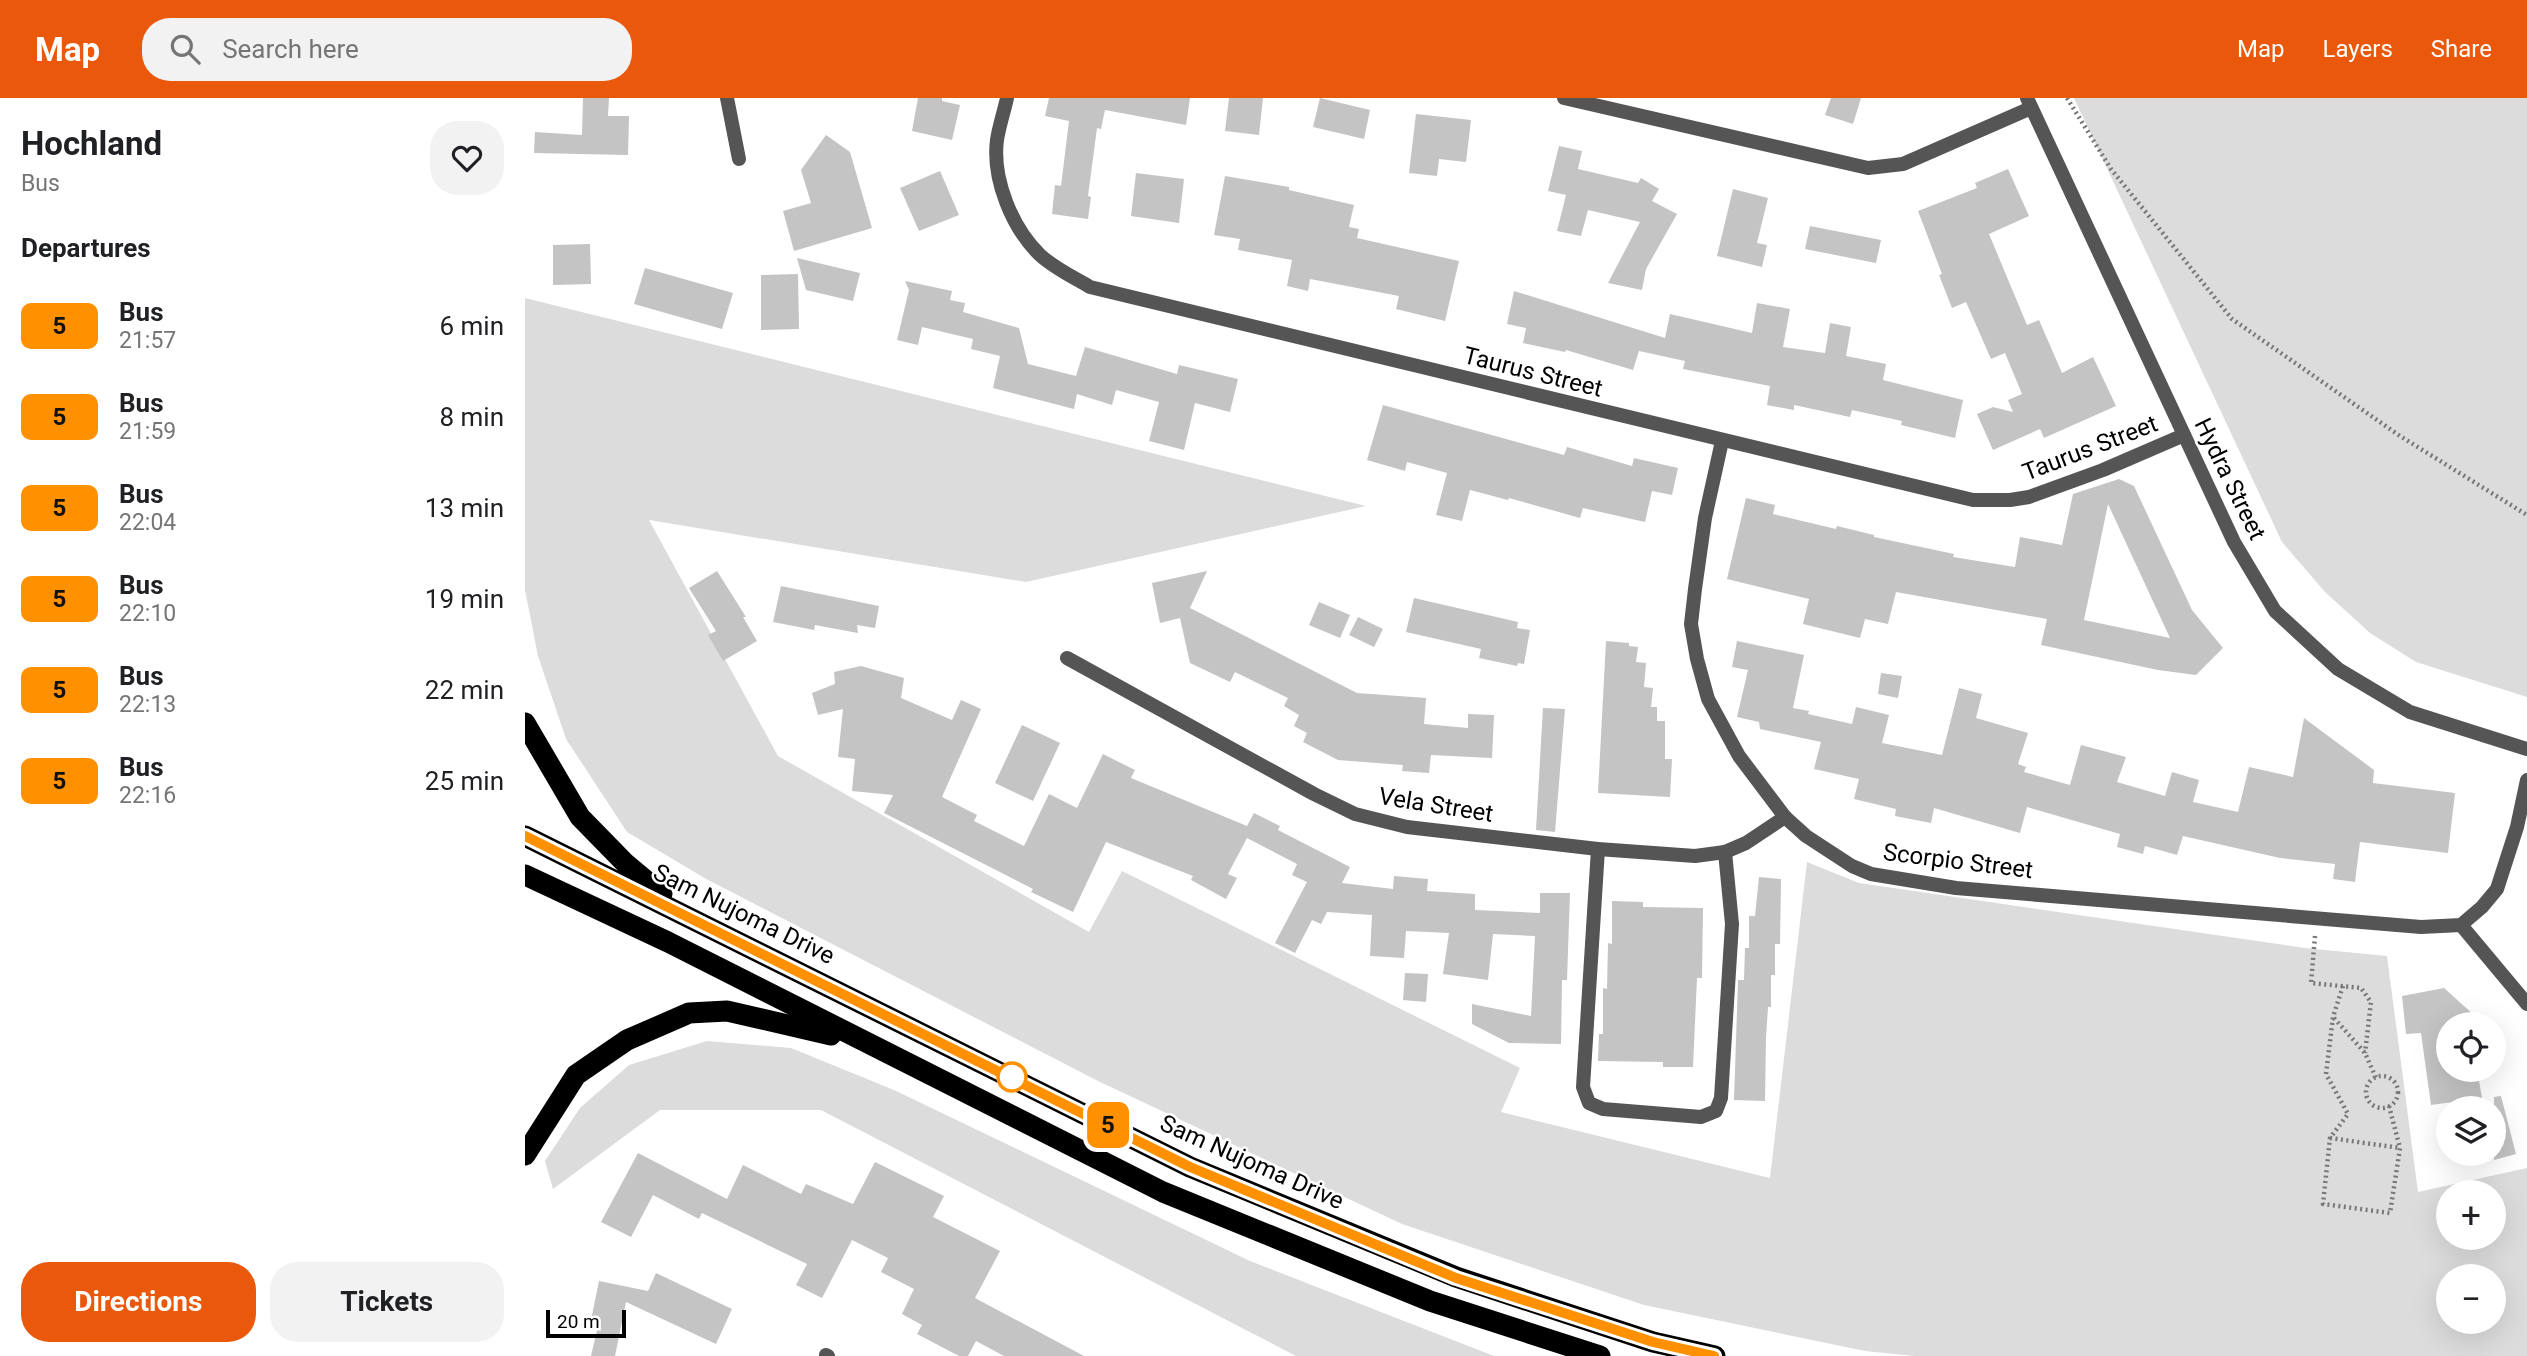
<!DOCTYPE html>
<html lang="en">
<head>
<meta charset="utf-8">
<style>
	:root { --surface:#fff; --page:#f2f2f2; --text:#202124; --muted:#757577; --accent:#ea580c }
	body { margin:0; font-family:Roboto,sans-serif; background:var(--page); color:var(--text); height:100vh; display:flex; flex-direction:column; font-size:26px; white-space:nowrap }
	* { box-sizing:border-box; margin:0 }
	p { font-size:23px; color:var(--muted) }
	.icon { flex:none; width:38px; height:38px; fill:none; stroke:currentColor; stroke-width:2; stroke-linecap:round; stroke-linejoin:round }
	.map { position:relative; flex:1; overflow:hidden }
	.side { display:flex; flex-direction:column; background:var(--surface); width:525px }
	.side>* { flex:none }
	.badge { padding:0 14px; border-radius:10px; font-size:24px; line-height:46px }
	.controls { position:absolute; left:1911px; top:914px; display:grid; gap:14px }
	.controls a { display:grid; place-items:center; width:70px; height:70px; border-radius:50%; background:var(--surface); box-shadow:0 7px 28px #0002; font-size:35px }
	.scale { position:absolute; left:21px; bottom:18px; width:80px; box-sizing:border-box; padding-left:7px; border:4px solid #000; border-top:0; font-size:19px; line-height:24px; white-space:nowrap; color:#000; -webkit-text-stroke:5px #fff; paint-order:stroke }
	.map>.badge { position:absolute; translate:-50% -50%; box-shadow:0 0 0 4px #fff }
	h2 { padding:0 21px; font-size:26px; line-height:63px }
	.round { display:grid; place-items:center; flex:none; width:74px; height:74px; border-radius:28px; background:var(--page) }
	.overview { display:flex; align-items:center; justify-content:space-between; height:119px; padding:0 21px }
	h1 { font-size:33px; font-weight:700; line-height:52px }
	.action { display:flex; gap:14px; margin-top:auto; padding:14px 21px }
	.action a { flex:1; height:80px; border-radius:28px; background:var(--accent); color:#fff; font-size:28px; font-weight:700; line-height:80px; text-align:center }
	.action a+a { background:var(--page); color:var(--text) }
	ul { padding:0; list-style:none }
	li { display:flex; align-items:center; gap:21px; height:91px; padding:0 21px }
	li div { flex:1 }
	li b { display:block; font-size:26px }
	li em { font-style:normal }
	li .badge { min-width:77px; font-weight:700; text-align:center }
	header { display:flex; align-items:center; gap:42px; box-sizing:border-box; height:98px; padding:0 35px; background:var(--accent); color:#fff }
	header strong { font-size:33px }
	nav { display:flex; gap:38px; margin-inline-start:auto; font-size:24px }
	.search { width:490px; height:63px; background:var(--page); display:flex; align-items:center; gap:18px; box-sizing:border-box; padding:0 24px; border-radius:28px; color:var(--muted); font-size:26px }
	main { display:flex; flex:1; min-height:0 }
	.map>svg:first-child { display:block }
	.green { fill:#dcdcdc; fill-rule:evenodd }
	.building { fill:#c4c4c4; fill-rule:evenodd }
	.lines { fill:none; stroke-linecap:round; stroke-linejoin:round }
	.path { stroke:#777; stroke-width:4.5; stroke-dasharray:2 3.5; stroke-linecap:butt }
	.street { stroke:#555; stroke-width:14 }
	.highway { stroke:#000; stroke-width:21 }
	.line-casing { stroke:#fff; stroke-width:16 }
	.line { stroke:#ff9000; stroke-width:10 }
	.stop-dot { fill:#fff; stroke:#ff9000; stroke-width:3.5 }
	.labels { text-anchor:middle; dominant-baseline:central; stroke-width:5; stroke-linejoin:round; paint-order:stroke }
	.street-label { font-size:24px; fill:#000; stroke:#fff }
</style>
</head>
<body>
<header>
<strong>Map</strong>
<div class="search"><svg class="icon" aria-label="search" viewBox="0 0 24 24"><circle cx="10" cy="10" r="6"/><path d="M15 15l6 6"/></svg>Search here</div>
<nav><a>Map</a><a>Layers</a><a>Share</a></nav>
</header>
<main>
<section class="side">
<div class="overview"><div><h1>Hochland</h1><p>Bus</p></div><a class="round"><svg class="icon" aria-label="heart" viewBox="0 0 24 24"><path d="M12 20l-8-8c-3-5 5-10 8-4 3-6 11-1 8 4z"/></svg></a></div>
<h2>Departures</h2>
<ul>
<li><span class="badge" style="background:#ff9000;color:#111">5</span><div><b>Bus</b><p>21:57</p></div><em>6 min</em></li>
<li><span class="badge" style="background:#ff9000;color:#111">5</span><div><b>Bus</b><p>21:59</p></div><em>8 min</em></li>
<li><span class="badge" style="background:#ff9000;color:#111">5</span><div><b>Bus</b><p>22:04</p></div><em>13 min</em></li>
<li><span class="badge" style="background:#ff9000;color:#111">5</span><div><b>Bus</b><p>22:10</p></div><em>19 min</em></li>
<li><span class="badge" style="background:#ff9000;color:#111">5</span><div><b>Bus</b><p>22:13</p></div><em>22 min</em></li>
<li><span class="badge" style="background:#ff9000;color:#111">5</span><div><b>Bus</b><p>22:16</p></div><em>25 min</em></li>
</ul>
<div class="action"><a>Directions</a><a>Tickets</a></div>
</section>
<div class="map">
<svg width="2002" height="1258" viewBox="0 0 2002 1258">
	<rect width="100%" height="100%" fill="#fff"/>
	<g class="green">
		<path d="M 1549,0 L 2002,0 L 2002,599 L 1891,564 L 1845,535 L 1800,494 L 1757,444 Z"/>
		<path d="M 0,200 L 841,408 L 501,484 L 124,422 L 253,658 L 564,834 L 597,773 L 995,970 L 976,1014 L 1245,1080 L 1282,764 L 1334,785 L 1780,850 L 1862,858 L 1893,1094 L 2002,1070 L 2002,1258 L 1389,1258 L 1340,1253 L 1119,1207 L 877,1126 L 573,983 L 183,782 L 102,734 L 41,641 L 13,558 L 0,492 ZM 1923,1094 L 1969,1094 L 1969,1139 L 1923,1139 ZM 1923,1178 L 1969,1178 L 1969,1223 L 1923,1223 Z"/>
		<path d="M 182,943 L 266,950 L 369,992 L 725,1163 L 969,1258 L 771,1258 L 296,1012 L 135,1012 L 28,1091 L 20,1063 L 55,1010 L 104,967 Z"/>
	</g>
	<g class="building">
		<path d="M 58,0 L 84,0 L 83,18 L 104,18 L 103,57 L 9,55 L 10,34 L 57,37 Z"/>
		<path d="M 393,0 L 417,0 L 417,3 L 435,7 L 427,42 L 387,33 Z"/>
		<path d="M 524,0 L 665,0 L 661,27 L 580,12 L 576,31 L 572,30 L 563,98 L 566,99 L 563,121 L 527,116 L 530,87 L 536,88 L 544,23 L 520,18 Z"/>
		<path d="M 704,0 L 738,0 L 734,37 L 700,33 Z"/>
		<path d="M 795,0 L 845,12 L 839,41 L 788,29 Z"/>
		<path d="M 1306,0 L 1336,0 L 1328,26 L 1300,17 Z"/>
		<path d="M 891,16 L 946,22 L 941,64 L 914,61 L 912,78 L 884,75 Z"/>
		<path d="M 301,37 L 325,54 L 347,130 L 269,153 L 258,113 L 286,105 L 276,72 Z"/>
		<path d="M 1034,48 L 1057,53 L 1053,71 L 1113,85 L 1116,80 L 1134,91 L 1127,103 L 1152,116 L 1121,171 L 1117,192 L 1083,185 L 1115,124 L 1063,112 L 1056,138 L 1032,133 L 1041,97 L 1023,93 Z"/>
		<path d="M 1483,71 L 1504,118 L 1464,136 L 1502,227 L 1514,222 L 1537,275 L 1568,259 L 1591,308 L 1519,340 L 1515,331 L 1468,352 L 1452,316 L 1468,309 L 1488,314 L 1483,302 L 1497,296 L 1480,255 L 1466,261 L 1441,204 L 1427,210 L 1414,177 L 1417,176 L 1393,113 L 1452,90 L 1450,85 Z"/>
		<path d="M 415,73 L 434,117 L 394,133 L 375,90 Z"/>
		<path d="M 611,75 L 659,81 L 654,125 L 606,118 Z"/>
		<path d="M 700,78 L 764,89 L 764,92 L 829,107 L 824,129 L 834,131 L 832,140 L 934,163 L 920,223 L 871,211 L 874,198 L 785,181 L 783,193 L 762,188 L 767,162 L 713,152 L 715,141 L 689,137 Z"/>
		<path d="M 1208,91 L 1243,100 L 1232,145 L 1242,147 L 1237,169 L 1192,158 Z"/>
		<path d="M 1285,128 L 1356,142 L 1351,165 L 1280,151 Z"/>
		<path d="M 65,146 L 66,186 L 28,187 L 28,147 Z"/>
		<path d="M 272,160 L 335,175 L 328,203 L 281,192 Z"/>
		<path d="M 120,170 L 208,195 L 197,231 L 109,206 Z"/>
		<path d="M 273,176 L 274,231 L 236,232 L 236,177 Z"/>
		<path d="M 380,183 L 427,193 L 425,202 L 440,205 L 438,214 L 494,230 L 503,266 L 551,278 L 560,249 L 652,276 L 654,267 L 713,281 L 705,314 L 670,305 L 659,352 L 624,343 L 634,304 L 591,292 L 587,307 L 552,296 L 549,311 L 468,290 L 475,258 L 446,251 L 448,241 L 397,229 L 393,247 L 372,242 L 384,192 Z"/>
		<path d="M 989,193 L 1140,240 L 1145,216 L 1227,235 L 1232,205 L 1265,211 L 1258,249 L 1300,255 L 1305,225 L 1326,229 L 1321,258 L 1361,266 L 1358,282 L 1438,302 L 1430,340 L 1376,327 L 1377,323 L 1327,312 L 1325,319 L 1269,307 L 1269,312 L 1242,307 L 1245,288 L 1158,271 L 1160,263 L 1114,253 L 1108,272 L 1041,252 L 1040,254 L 998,245 L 1001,230 L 982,226 Z"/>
		<path d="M 858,307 L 1039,357 L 1042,349 L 1107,368 L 1109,360 L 1153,370 L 1147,397 L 1127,393 L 1120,424 L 1058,410 L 1055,420 L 984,400 L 983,402 L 945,392 L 937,423 L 911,417 L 922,375 L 882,364 L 880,373 L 842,362 Z"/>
		<path d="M 1594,381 L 1609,388 L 1667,512 L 1698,550 L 1671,577 L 1633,572 L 1516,547 L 1522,521 L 1371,494 L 1363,526 L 1340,521 L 1335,540 L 1278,526 L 1284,501 L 1202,481 L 1221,400 L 1250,407 L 1248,416 L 1311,431 L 1312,428 L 1349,437 L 1349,439 L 1429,456 L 1428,459 L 1490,469 L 1495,439 L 1537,447 L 1548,396 ZM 1583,406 L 1645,540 L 1559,522 Z"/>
		<path d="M 192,473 L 221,519 L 218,519 L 232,543 L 198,563 L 183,537 L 191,533 L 164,490 Z"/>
		<path d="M 682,473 L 665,510 L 832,595 L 901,600 L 899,626 L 943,630 L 943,616 L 969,617 L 967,660 L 906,657 L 904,675 L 877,673 L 878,667 L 813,662 L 778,644 L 782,635 L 769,628 L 774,617 L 759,608 L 763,600 L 710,574 L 705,584 L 665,565 L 655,520 L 635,525 L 627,485 Z"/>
		<path d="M 256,488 L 354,508 L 350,530 L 332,527 L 333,535 L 290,527 L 289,532 L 248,524 Z"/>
		<path d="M 889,500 L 993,524 L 992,530 L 1005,532 L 999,566 L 993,565 L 992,568 L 954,560 L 956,551 L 881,534 Z"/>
		<path d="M 794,504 L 825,517 L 815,540 L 784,527 Z"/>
		<path d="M 833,519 L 858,531 L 849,549 L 824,537 Z"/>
		<path d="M 1081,543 L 1104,545 L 1104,548 L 1113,549 L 1111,564 L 1121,565 L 1119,589 L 1128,590 L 1126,609 L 1132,609 L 1132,623 L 1140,623 L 1140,661 L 1147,661 L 1145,699 L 1073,695 Z"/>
		<path d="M 1212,543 L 1279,557 L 1268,610 L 1284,613 L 1283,616 L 1327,626 L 1331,609 L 1364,617 L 1357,645 L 1417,657 L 1434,590 L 1457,596 L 1451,620 L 1503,635 L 1493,666 L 1501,669 L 1499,674 L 1545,687 L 1556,647 L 1601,659 L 1592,684 L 1640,698 L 1647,674 L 1674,682 L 1668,704 L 1713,714 L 1724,669 L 1768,679 L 1779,620 L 1849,672 L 1848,685 L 1930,695 L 1923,755 L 1835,744 L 1830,784 L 1808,781 L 1810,766 L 1755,760 L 1658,738 L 1652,757 L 1620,748 L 1618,756 L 1592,749 L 1595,736 L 1502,709 L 1495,735 L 1409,710 L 1406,725 L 1370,718 L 1371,711 L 1329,701 L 1334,681 L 1289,671 L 1296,644 L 1235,631 L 1234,624 L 1212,619 L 1223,572 L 1207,569 Z"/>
		<path d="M 336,568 L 379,580 L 376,600 L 427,622 L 436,602 L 456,611 L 417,699 L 452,717 L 449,723 L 499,748 L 524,696 L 552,710 L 578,656 L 610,672 L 606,680 L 722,728 L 729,715 L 755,728 L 753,732 L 825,769 L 817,785 L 868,791 L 869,778 L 903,781 L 902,793 L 950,796 L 950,812 L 1015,815 L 1015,795 L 1045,795 L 1042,882 L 1037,882 L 1036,946 L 984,945 L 947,926 L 947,906 L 1006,918 L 1010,838 L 968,836 L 963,882 L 918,876 L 924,835 L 881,833 L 879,860 L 845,858 L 847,817 L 802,814 L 796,826 L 787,822 L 770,855 L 750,845 L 782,784 L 767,777 L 772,766 L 722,740 L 703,776 L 712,780 L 701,801 L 666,782 L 668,778 L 581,744 L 548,814 L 506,794 L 508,791 L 359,715 L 368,697 L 327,693 L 330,661 L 313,659 L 318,611 L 293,617 L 287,595 L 310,586 L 309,574 Z"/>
		<path d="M 1356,575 L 1377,578 L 1373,600 L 1353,596 Z"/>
		<path d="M 1018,610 L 1040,611 L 1030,734 L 1011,732 Z"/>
		<path d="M 497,627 L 535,645 L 508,703 L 470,685 Z"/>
		<path d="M 1234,779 L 1256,781 L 1255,846 L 1250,846 L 1250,877 L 1246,877 L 1246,909 L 1243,909 L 1241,940 L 1240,1003 L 1209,1002 L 1213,882 L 1219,882 L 1220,850 L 1224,850 L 1224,818 L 1230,818 Z"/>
		<path d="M 1087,803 L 1118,804 L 1118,809 L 1178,810 L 1177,880 L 1172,880 L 1168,969 L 1138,969 L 1138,964 L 1073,963 L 1074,936 L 1078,936 L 1078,890 L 1082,891 L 1083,845 L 1087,846 Z"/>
		<path d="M 880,875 L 903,876 L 901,904 L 878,902 Z"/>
		<path d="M 1919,890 L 1959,926 L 1923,926 L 1923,971 L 1952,971 L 1957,1000 L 1906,1007 L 1896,935 L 1881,936 L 1877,898 Z"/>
		<path d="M 1976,998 L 1991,1056 L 1969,1062 L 1969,999 Z"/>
		<path d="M 113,1055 L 202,1101 L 218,1067 L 276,1096 L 281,1086 L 328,1106 L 350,1064 L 419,1098 L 408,1119 L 475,1153 L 450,1200 L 559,1258 L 479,1258 L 451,1243 L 443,1258 L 434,1258 L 392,1236 L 397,1227 L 377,1216 L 389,1191 L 356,1174 L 363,1160 L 327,1142 L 297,1200 L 271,1187 L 282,1166 L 177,1115 L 174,1121 L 128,1097 L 106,1139 L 76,1124 Z"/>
		<path d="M 131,1175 L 207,1211 L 191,1246 L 101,1204 L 90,1258 L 66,1258 L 73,1228 L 65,1227 L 74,1183 L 123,1193 Z"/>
	</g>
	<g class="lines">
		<g class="path">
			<path d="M 1542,0 L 1586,71 L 1707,221 L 1875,338 L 2002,417"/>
			<path d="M 1790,838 L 1786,885 L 1836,890 L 1846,904 L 1840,955"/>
			<path d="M 1818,888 L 1808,919 L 1801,976 L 1823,1016 L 1805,1040 L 1798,1106 L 1865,1115 L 1875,1050 L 1864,1008"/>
			<path d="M 1809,920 L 1840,955 L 1851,980"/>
			<circle cx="1857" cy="994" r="16"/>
			<path d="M 1805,1040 L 1875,1050"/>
		</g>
		<g class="street">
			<path d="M 202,0 L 214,61"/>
			<path d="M 482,0 C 479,14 474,28 472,42 C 467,81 487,130 515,157 C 529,170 548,179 565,189 L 1448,402 L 1485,402 L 1504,399 L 1578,372 L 1659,337"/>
			<path d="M 1039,0 L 1343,70 L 1378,66 L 1506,10"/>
			<path d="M 1502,0 L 1709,444 L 1750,513 L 1813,571 L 1885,614 L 2002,651"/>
			<path d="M 1197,343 L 1180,420 L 1170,491 L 1166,526 L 1172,561 L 1183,601 L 1214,658 L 1260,719 L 1281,738 L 1327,768 L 1346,776 L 1431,790 L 1896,829 L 1936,827 L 1957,809 L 1972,791 L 1992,729 L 2002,682"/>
			<path d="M 542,560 L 789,696 L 830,716 L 882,729 L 1073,751 L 1170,758 L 1200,754 L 1221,745 L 1260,719"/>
			<path d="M 1073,751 L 1058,989 L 1064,1005 L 1078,1011 L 1176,1019 L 1191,1013 L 1196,1000 L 1207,826 L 1200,754"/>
			<path d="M 1936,827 L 2002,906"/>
			<path d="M 301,1257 L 303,1258"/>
		</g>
		<g class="highway">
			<path d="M 0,625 L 55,719 L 100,765 L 137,796"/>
			<path d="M 0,738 L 665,1069 L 931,1179 L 1128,1244 L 1190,1258"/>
			<path d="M 0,777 L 143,844 L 638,1094 L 905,1203 L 1075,1258"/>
			<path d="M 0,1057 L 51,977 L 102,942 L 164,915 L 202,913 L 306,937"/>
		</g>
	</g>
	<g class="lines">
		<defs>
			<path id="line" d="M 0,738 L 665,1069 L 931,1180 L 1128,1244 L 1189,1258"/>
		</defs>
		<use href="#line" class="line-casing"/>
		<use href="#line" class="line"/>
	</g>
	<circle class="stop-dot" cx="487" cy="979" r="14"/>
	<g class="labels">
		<g class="street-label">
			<text transform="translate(1008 274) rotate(14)">Taurus Street</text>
			<text transform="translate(1565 350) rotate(-21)">Taurus Street</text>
			<text transform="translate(1705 381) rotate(64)">Hydra Street</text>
			<text transform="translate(911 707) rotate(9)">Vela Street</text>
			<text transform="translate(1433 763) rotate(7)">Scorpio Street</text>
			<text transform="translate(219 816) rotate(26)">Sam Nujoma Drive</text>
			<text transform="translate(727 1064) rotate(24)">Sam Nujoma Drive</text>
		</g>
	</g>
</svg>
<div class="controls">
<a><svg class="icon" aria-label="locate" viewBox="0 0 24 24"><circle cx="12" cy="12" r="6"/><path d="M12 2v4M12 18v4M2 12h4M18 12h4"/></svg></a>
<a><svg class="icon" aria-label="layers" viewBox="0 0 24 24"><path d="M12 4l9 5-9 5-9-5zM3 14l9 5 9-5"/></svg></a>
<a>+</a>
<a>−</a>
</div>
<div class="scale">20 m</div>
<b class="badge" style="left:583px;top:1027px;background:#ff9000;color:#111">5</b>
</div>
</main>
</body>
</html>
